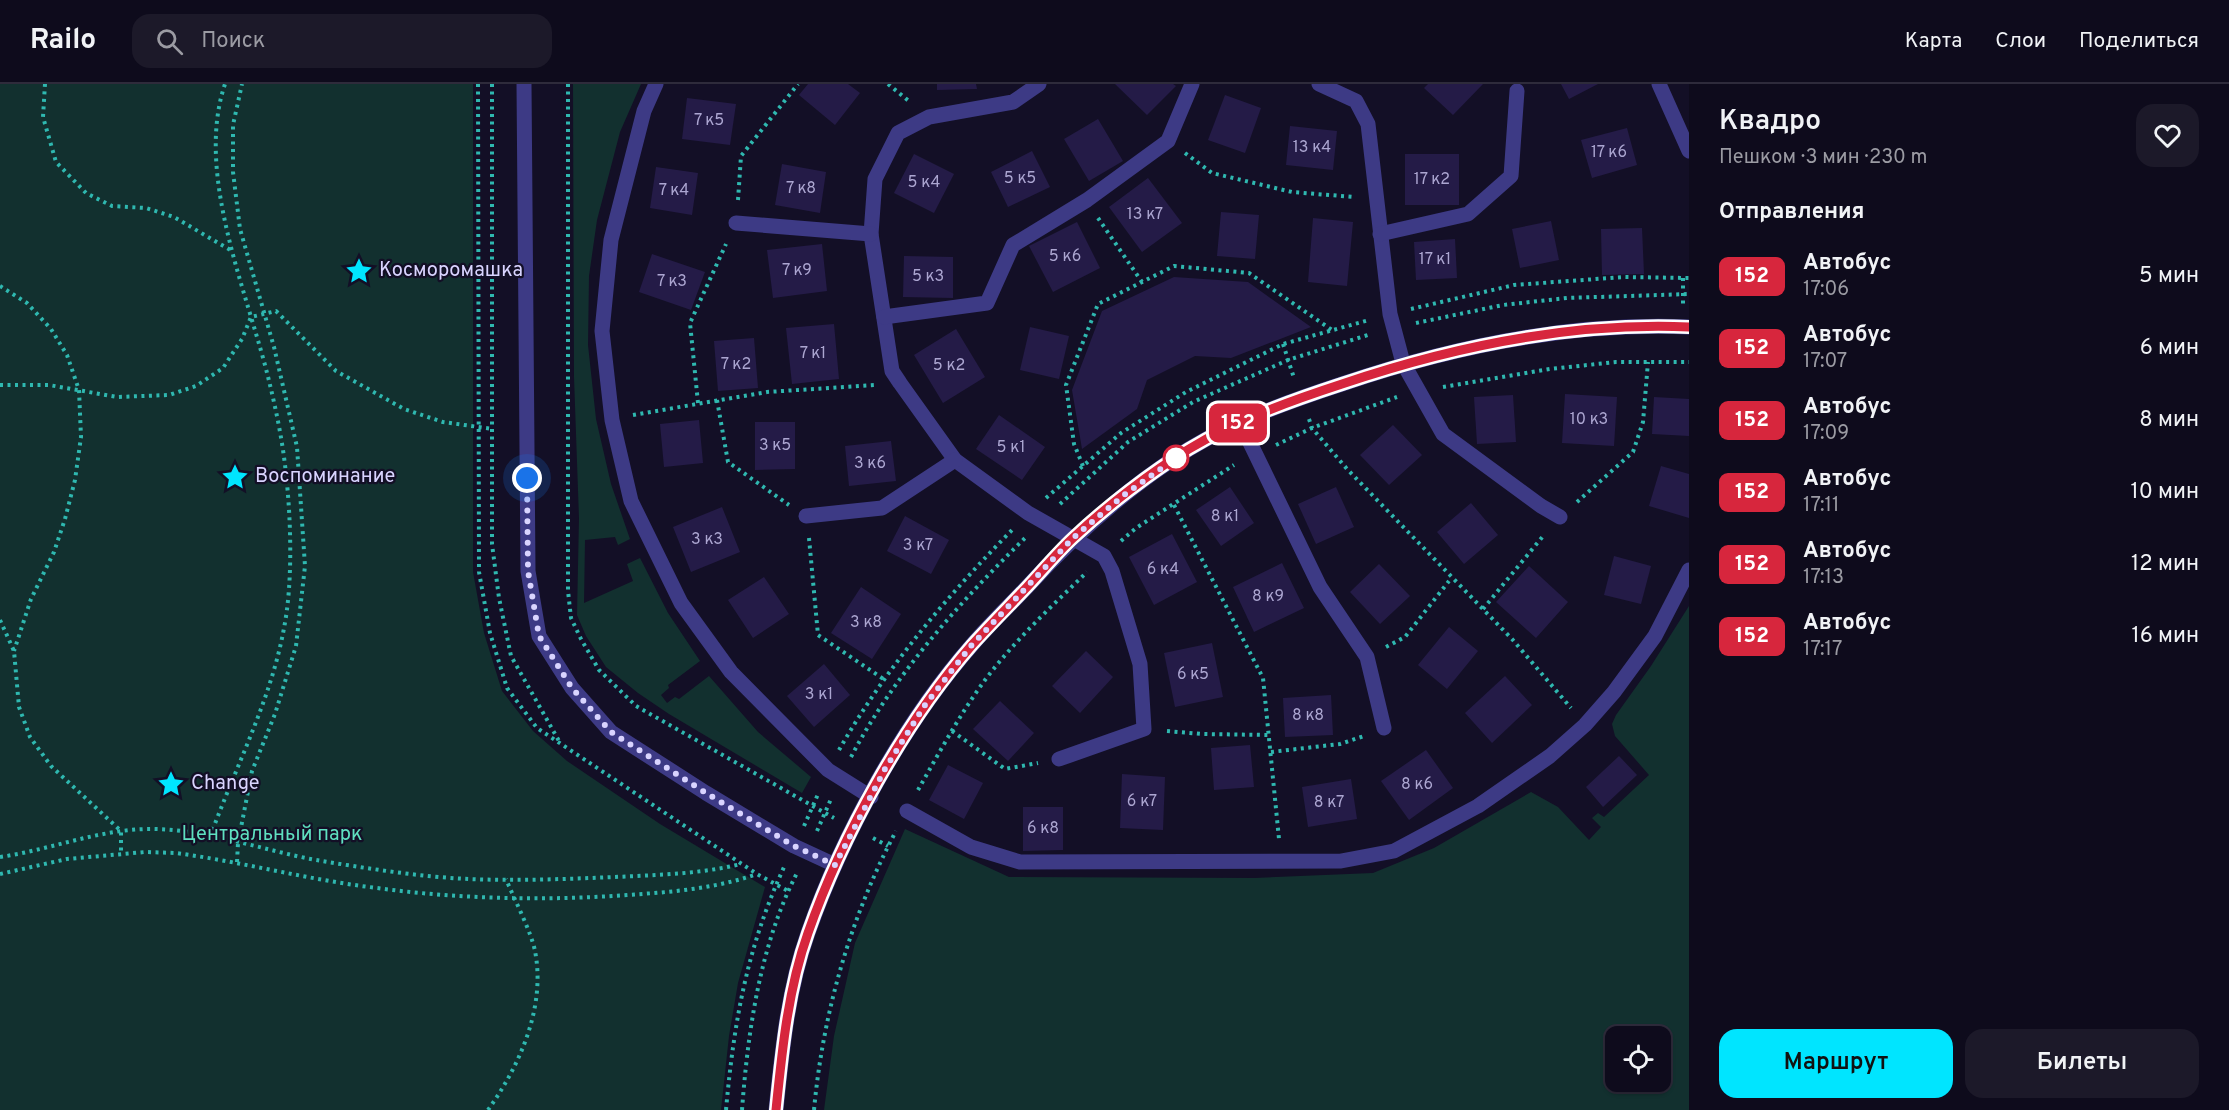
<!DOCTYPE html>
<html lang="ru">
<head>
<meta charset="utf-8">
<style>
	:root { --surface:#0e0b1c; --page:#1c1929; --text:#f1f3f6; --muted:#9b9ba3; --line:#2e2b3b; --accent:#00e5ff }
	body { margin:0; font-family:Overpass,sans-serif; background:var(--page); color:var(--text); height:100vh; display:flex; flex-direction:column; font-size:22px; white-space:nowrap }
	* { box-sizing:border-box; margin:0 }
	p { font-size:20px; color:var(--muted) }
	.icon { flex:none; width:33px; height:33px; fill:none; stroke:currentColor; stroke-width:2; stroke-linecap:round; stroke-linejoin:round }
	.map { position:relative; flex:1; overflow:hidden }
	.panel { display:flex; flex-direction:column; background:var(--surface); width:540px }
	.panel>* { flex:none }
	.badge { padding:0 12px; border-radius:9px; font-size:21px; line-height:39px }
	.controls { position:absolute; left:1605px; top:942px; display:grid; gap:12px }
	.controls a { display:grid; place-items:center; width:66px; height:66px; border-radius:12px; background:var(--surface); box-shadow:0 2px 4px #0004,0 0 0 2px var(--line); font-size:30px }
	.you { position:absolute; width:30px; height:30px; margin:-15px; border:4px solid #fff; border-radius:50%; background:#1a73e8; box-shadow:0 0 0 9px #1a73e833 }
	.map>.badge { position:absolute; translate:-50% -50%; box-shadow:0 0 0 3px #fff }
	h2 { padding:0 30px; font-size:22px; line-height:54px }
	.round { display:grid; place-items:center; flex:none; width:63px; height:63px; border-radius:18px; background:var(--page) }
	.headline { display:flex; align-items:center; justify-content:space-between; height:102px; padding:0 30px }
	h1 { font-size:28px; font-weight:600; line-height:45px }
	.primary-button { display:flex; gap:12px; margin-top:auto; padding:12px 30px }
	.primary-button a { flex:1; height:69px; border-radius:18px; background:var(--accent); color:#111; font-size:24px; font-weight:600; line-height:69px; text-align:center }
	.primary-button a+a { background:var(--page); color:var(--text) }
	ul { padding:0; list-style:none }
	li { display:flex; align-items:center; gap:18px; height:72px; padding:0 30px }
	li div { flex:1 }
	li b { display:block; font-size:22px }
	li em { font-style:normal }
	li .badge { min-width:66px; font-weight:700; text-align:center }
	header { display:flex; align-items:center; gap:36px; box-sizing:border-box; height:84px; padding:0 30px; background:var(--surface); border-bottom:2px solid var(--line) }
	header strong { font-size:28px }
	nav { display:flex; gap:33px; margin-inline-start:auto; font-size:21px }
	.search { width:420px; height:54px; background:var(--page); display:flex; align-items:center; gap:15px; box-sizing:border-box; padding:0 21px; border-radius:18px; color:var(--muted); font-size:22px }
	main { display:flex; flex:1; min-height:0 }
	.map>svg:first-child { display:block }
	.green { fill:#12302f; fill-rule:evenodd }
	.building { fill:#241b47 }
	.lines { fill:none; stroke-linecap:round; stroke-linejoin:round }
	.path { stroke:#2fb8b0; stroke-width:4; stroke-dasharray:3 4.5; stroke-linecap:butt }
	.service { stroke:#3d3a85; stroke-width:15 }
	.minor { stroke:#3d3a85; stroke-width:15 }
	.line-casing { stroke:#fff; stroke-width:14 }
	.line { stroke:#d7263d; stroke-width:9 }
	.walk { stroke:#d9d4ff; stroke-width:6; stroke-dasharray:0 10.8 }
	.stop-dot { fill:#fff; stroke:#d7263d; stroke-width:3 }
	.labels { text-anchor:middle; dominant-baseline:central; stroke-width:4.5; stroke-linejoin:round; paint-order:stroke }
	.number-label { font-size:16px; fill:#aca6d1 }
	.poi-label { font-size:20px; fill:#d9d4ff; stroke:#130f26; text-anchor:start }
	.park-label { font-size:20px; fill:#5fe0c0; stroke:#130f26 }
</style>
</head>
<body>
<header>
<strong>Railo</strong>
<div class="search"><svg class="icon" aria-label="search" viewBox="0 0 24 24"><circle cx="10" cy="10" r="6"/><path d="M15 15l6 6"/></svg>Поиск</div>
<nav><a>Карта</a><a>Слои</a><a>Поделиться</a></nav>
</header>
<main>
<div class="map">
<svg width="1689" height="1026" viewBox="0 0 1689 1026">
	<rect width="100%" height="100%" fill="#130f26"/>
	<g class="green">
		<path d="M 0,0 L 473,0 L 473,488 L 484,549 L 502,607 L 533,647 L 567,677 L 660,740 L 765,803 L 738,899 L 729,952 L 721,1026 L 0,1026 Z"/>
		<path d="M 573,0 L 641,0 L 620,48 L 597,136 L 589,192 L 588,261 L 596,335 L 611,400 L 630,455 L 618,461 L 615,453 L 585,456 L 584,519 L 633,497 L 627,480 L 640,474 L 668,529 L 700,577 L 668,601 L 669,604 L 661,611 L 667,619 L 675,613 L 679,615 L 709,592 L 758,648 L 811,693 L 802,709 L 669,630 L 638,609 L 606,583 L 586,552 L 577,531 L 579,434 L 574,293 Z"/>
		<path d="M 1689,522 L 1689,1026 L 824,1026 L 834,952 L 855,859 L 905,745 L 1009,793 L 1255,794 L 1373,789 L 1434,764 L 1531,708 L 1558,723 L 1589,756 L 1601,743 L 1592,734 L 1598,729 L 1604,733 L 1649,691 L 1615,652 L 1612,640 L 1616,631 L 1651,582 ZM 1616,952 L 1660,952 L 1660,998 L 1616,998 Z"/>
	</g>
	<g class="building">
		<path d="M 808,0 L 848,0 L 860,9 L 835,41 L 799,11 Z"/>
		<path d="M 937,0 L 976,0 L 977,5 L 937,6 Z"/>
		<path d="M 1115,0 L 1173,0 L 1176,2 L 1147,31 Z"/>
		<path d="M 1428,0 L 1483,0 L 1453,31 L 1424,4 Z"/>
		<path d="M 1561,0 L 1598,0 L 1569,15 Z"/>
		<path d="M 1225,11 L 1261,24 L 1245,69 L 1208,56 Z"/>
		<path d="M 687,14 L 736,20 L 730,61 L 682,55 Z"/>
		<path d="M 1098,35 L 1123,77 L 1089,97 L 1064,55 Z"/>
		<path d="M 1290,42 L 1337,47 L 1333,86 L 1286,81 Z"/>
		<path d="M 1627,44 L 1637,81 L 1592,94 L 1581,56 Z"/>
		<path d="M 1032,67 L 1050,103 L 1008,123 L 991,88 Z"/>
		<path d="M 914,70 L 954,90 L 934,129 L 894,109 Z"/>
		<rect x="1405" y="70" width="54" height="51"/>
		<path d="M 782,80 L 826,88 L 820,129 L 775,121 Z"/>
		<path d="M 656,83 L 698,89 L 692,131 L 650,124 Z"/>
		<path d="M 1148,94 L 1182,139 L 1142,168 L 1109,123 Z"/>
		<path d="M 1221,128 L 1259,131 L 1255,175 L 1217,172 Z"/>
		<path d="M 1313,134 L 1353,138 L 1347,202 L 1308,198 Z"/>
		<path d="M 1551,137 L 1559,176 L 1520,184 L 1512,145 Z"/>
		<path d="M 1077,138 L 1100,184 L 1053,208 L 1029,162 Z"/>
		<path d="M 1642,144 L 1644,190 L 1602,191 L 1601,145 Z"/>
		<path d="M 1455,155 L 1457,194 L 1416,196 L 1414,158 Z"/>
		<path d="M 822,160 L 827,207 L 773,214 L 767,166 Z"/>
		<path d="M 652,170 L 705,188 L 691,226 L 639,208 Z"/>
		<path d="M 904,172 L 953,173 L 953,214 L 903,213 Z"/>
		<path d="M 1174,193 L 1248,198 L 1311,243 L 1231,274 L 1195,272 L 1147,296 L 1137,325 L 1082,365 L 1072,306 L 1102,227 Z"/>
		<path d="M 834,240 L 839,295 L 792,300 L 786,244 Z"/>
		<path d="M 1030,243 L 1069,252 L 1059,295 L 1020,286 Z"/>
		<path d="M 956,245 L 985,293 L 943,319 L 914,271 Z"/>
		<path d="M 754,254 L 758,304 L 718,307 L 714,257 Z"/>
		<path d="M 1565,310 L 1617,313 L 1614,362 L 1562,359 Z"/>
		<path d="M 1513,311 L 1516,358 L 1477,360 L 1474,313 Z"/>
		<path d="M 1654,313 L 1689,315 L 1689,352 L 1652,350 Z"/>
		<path d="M 999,331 L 1045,363 L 1022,396 L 976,365 Z"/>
		<path d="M 699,336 L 703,379 L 664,383 L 660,340 Z"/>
		<path d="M 755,338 L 795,338 L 795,385 L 755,386 Z"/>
		<path d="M 1393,341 L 1422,371 L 1389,401 L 1360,371 Z"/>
		<path d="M 891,357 L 896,397 L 849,402 L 845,362 Z"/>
		<path d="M 1661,382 L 1689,390 L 1689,434 L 1649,422 Z"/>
		<path d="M 1230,403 L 1254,439 L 1221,462 L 1196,426 Z"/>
		<path d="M 1336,403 L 1354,443 L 1316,460 L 1298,420 Z"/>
		<path d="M 1471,419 L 1498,451 L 1464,480 L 1437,448 Z"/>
		<path d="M 722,423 L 740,468 L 691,488 L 673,443 Z"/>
		<path d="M 905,432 L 949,456 L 931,490 L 887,467 Z"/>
		<path d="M 1172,450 L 1197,498 L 1154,521 L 1129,473 Z"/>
		<path d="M 1614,472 L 1651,482 L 1641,520 L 1604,511 Z"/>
		<path d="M 1282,479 L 1304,524 L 1254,548 L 1233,503 Z"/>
		<path d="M 1379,480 L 1410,512 L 1380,540 L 1350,508 Z"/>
		<path d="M 1529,482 L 1568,518 L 1536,554 L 1496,518 Z"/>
		<path d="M 764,493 L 789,530 L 753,554 L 728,516 Z"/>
		<path d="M 861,503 L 901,530 L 872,575 L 831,549 Z"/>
		<path d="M 1449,543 L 1478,567 L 1447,605 L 1418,581 Z"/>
		<path d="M 1212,559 L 1223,613 L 1175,623 L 1164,569 Z"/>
		<path d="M 1086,567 L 1113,593 L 1080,629 L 1052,602 Z"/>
		<path d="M 824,580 L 850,611 L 814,643 L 787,612 Z"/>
		<path d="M 1505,592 L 1532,621 L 1492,659 L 1465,629 Z"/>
		<path d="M 1331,611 L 1333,651 L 1285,653 L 1283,614 Z"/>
		<path d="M 1000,617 L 1034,649 L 1008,677 L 973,645 Z"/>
		<path d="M 1250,661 L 1254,703 L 1214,706 L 1211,664 Z"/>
		<path d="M 1426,666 L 1453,704 L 1409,736 L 1381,697 Z"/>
		<path d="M 1619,672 L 1637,691 L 1603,723 L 1586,703 Z"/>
		<path d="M 948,681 L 983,699 L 964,735 L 929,716 Z"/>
		<path d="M 1122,690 L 1165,693 L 1163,746 L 1120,744 Z"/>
		<path d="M 1351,695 L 1357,735 L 1308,743 L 1302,703 Z"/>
		<path d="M 1023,723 L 1063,723 L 1063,766 L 1023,767 Z"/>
	</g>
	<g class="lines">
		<g class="path">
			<path d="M 45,0 L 43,33 L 56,78 L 86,109 L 112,122 L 146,124 L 174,133 L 232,167"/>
			<path d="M 478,0 L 479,488 L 490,549 L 507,604 L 537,644 L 757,790 L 788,807"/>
			<path d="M 492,0 L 492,460 L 499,514 L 511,572 L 559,657"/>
			<path d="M 568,0 L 568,507 L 571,534 L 581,555 L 599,586 L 636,622 L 834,734"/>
			<path d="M 888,0 L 910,18"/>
			<path d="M 1185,69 L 1212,89 L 1292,108 L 1354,113"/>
			<path d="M 738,116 L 741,72 L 798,0"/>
			<path d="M 1098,134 L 1142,198"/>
			<path d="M 1683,194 L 1683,220"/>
			<path d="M 0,202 L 27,219 L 51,245 L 67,271 L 79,306 L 81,353 L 75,396 L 65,435 L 54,468 L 31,515 L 14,567"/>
			<path d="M 1411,225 L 1514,201 L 1624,193 L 1689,194"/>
			<path d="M 1416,239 L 1503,221 L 1567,214 L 1689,210"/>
			<path d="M 1283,260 L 1294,294"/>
			<path d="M 0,301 L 49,301 L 117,313 L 169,311 L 196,302 L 223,284 L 242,255 L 251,233 L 276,227 L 336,287 L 404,325 L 443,338 L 493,345"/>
			<path d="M 1443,303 L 1550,285 L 1616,278 L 1689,278"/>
			<path d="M 717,316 L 728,378 L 789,421"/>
			<path d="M 698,319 L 690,239 L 726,160"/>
			<path d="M 633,331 L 767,308 L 875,301"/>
			<path d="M 1309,335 L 1312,344 L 1347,385 L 1512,555 L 1571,624"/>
			<path d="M 1276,361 L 1312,344 L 1397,313"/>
			<path d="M 1083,382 L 1074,360 L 1066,301 L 1098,220 L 1174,182 L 1249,189 L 1332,246"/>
			<path d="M 1046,414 L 1121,349 L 1186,308 L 1283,260 L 1369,236"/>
			<path d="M 1577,418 L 1633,368 L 1643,338 L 1648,278"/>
			<path d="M 1060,420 L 1128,358 L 1193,318 L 1288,276 L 1371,250"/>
			<path d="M 1174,421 L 1263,594 L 1279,755"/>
			<path d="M 809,454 L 818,551 L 885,596"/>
			<path d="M 1121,457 L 1136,444 L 1234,381"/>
			<path d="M 1483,525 L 1544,451"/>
			<path d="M 0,536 L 14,567 L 19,623 L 30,653 L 51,682 L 121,747 L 121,769"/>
			<path d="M 1386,563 L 1405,553 L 1449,497"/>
			<path d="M 952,647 L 1005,685 L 1038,679"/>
			<path d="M 1167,647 L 1202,650 L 1269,651"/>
			<path d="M 839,666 C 885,585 947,512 1012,446"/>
			<path d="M 1271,668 L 1340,660 L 1364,652"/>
			<path d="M 851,673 C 894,591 959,519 1025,454"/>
			<path d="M 918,706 C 939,669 960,630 985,596 C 1015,556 1052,522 1087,488"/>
			<path d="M 804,742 L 819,708"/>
			<path d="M 817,747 L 831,715"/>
			<path d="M 210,753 C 235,684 271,616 284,544 C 293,499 291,435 286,390 C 283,360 277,330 270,301 C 249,211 194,91 225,0"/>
			<path d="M 873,754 L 888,762"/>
			<path d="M 0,773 C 49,766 97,746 147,745 C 204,744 261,766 316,776 C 364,784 421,793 469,795 C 518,797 567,795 615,793 C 657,791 700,790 741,780"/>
			<path d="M 237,778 L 238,759 L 252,687 L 275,630 L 296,562 L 305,482 L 297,363 L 274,263 L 240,145 L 233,88 L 233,41 L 242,0"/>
			<path d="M 0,790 L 67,775 L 145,768 L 176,769 C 243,778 309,796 377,804 C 459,815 544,817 627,811 C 671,808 714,805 757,790"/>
			<path d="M 488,1026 C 520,981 546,923 535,867 C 531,847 514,815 506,795"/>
			<path d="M 726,1026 C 734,937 747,863 785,781"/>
			<path d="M 742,1026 C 748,946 760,861 797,789"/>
			<path d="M 814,1026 C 823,929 850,834 896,747"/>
		</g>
		<g class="service">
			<path d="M 656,0 L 644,27 L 611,156 L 602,247 L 612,336 L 631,417 L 681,519 L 731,588 L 828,686 L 871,713"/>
			<path d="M 1039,0 L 1013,18 L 929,33 L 898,49 L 875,95 L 871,150 L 892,287 L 900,299 L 955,376 L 1028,429 L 1104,472 L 1112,487 L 1140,580 L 1144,645 L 1059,675"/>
			<path d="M 1319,0 L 1356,17 L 1368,40 L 1390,230 L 1403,279 L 1443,350 L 1541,422 L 1560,433"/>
			<path d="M 736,139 L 871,150"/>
			<path d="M 1380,150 L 1468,130 L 1511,92 L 1517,7"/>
			<path d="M 884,233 L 987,219 L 1013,161 L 1087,116 L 1168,57 L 1192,0"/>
			<path d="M 1240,338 L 1320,503 L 1367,573 L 1384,644"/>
			<path d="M 806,432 L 882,424 L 955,376"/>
			<path d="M 907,727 L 971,763 L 1020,778 L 1341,777 L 1394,767 L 1478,722 L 1550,672 L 1585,641 L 1614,608 L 1655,552 L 1689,486"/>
		</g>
		<g class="minor">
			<path d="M 524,0 L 528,487 L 539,552 L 572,604 L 611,648 L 706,709 L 794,762 L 835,781"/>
			<path d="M 1659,0 L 1689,67"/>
			<path d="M 776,1026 C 782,967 788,905 808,849 C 842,752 904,638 972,561 C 989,541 1009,522 1027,503 C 1075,451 1128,402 1189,365 C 1237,336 1290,317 1342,300 C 1454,262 1570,238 1689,243"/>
		</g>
	</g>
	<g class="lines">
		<defs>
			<path id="line" d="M 776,1026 C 782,967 788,905 808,849 C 842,752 904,639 972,561 C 990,541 1009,522 1027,503 C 1042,487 1057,469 1073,454 C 1106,423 1151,388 1189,365 C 1237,336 1290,317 1342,300 C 1454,262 1571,238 1689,243"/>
		</defs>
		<use href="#line" class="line-casing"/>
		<use href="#line" class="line"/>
		<path class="walk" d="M 527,394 L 528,487 L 539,552 L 572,604 L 611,648 L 706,709 L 794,762 L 835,781 L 885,685 L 925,621 L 971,562 L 1073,454 L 1124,411 L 1176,374"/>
	</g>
	<defs>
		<symbol id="sight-bare" viewBox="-9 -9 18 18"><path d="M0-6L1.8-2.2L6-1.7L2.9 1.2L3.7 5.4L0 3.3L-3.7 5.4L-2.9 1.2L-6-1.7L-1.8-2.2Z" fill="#00e5ff" stroke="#130f26" stroke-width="2.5" paint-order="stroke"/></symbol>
	</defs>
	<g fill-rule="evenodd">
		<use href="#sight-bare" x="340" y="168" width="38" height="38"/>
		<use href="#sight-bare" x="216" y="374" width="38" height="38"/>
		<use href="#sight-bare" x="152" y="681" width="38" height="38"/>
	</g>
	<circle class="stop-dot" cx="1176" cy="374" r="12"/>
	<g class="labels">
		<g class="number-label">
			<text x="709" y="37">7 к5</text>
			<text x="1312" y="64">13 к4</text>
			<text x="1609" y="69">17 к6</text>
			<text x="1020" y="95">5 к5</text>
			<text x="1432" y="96">17 к2</text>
			<text x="924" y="99">5 к4</text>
			<text x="801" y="105">7 к8</text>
			<text x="674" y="107">7 к4</text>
			<text x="1145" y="131">13 к7</text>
			<text x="1065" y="173">5 к6</text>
			<text x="1435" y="176">17 к1</text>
			<text x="797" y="187">7 к9</text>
			<text x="928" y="193">5 к3</text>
			<text x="672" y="198">7 к3</text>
			<text x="813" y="270">7 к1</text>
			<text x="736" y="281">7 к2</text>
			<text x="949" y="282">5 к2</text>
			<text x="1589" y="336">10 к3</text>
			<text x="775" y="362">3 к5</text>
			<text x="1011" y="364">5 к1</text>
			<text x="870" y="380">3 к6</text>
			<text x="1225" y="433">8 к1</text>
			<text x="707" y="456">3 к3</text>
			<text x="918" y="462">3 к7</text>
			<text x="1163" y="486">6 к4</text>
			<text x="1268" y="513">8 к9</text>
			<text x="866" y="539">3 к8</text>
			<text x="1193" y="591">6 к5</text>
			<text x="819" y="611">3 к1</text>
			<text x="1308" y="632">8 к8</text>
			<text x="1417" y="701">8 к6</text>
			<text x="1142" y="718">6 к7</text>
			<text x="1329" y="719">8 к7</text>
			<text x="1043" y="745">6 к8</text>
		</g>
		<g class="poi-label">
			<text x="379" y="187">Косморомашка</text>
			<text x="255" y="393">Воспоминание</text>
			<text x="191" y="700">Change</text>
		</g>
		<g class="park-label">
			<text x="272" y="751">Центральный парк</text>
		</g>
	</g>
</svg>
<div class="controls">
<a><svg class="icon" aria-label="locate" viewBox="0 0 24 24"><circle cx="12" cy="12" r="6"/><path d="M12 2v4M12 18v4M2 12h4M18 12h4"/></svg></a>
</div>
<div class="you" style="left:527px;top:394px"></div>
<b class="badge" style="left:1238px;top:339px;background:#d7263d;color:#fff">152</b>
</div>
<section class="panel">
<div class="headline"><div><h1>Квадро</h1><p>Пешком · 3 мин · 230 m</p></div><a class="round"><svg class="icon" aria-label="heart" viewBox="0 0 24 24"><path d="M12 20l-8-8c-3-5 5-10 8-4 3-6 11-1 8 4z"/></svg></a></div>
<h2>Отправления</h2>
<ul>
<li><span class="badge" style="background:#d7263d;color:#fff">152</span><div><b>Автобус</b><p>17:06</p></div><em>5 мин</em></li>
<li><span class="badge" style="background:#d7263d;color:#fff">152</span><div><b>Автобус</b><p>17:07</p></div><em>6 мин</em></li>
<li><span class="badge" style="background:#d7263d;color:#fff">152</span><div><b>Автобус</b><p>17:09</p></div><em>8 мин</em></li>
<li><span class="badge" style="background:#d7263d;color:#fff">152</span><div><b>Автобус</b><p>17:11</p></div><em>10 мин</em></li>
<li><span class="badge" style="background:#d7263d;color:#fff">152</span><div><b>Автобус</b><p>17:13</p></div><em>12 мин</em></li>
<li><span class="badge" style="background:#d7263d;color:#fff">152</span><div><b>Автобус</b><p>17:17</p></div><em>16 мин</em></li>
</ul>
<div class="primary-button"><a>Маршрут</a><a>Билеты</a></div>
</section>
</main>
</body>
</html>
